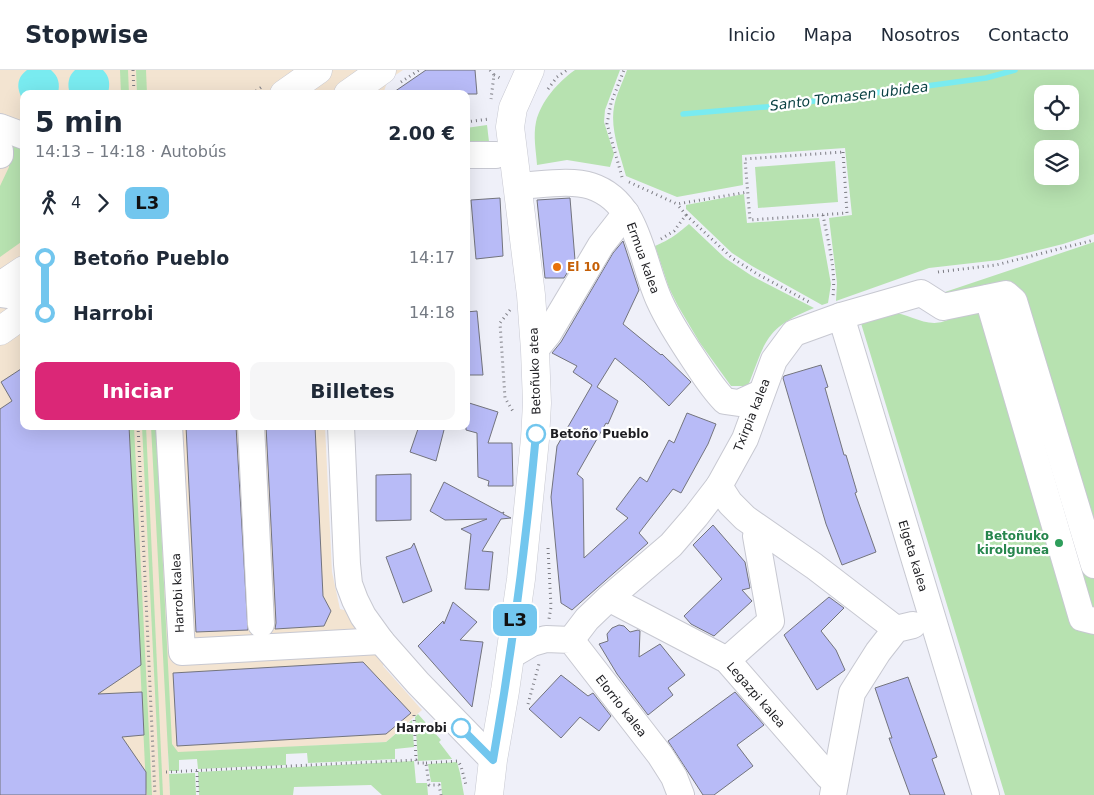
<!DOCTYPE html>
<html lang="es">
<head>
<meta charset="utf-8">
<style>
	:root { --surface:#fff; --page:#f6f6f7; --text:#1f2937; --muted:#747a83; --line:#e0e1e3; --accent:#db2777 }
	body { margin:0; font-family:"DejaVu Sans",sans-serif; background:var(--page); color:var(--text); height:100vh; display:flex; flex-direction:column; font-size:19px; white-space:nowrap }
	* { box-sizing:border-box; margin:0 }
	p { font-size:16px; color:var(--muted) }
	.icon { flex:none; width:28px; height:28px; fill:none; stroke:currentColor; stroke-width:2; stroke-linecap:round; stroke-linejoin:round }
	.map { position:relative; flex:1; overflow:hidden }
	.side { position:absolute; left:20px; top:20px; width:450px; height:340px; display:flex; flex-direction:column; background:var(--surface); border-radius:10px; box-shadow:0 5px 20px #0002 }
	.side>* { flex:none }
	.badge { padding:0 10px; border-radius:8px; font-size:18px; line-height:32px }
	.controls { position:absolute; left:1034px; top:15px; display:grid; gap:10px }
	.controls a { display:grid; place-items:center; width:45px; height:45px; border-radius:10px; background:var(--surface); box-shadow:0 5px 20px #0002; font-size:25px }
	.map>.badge { position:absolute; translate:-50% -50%; box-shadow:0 0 0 2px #fff }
	.legs { display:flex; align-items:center; gap:8px; height:55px; padding:0 15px; font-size:16px }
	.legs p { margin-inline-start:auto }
	.head { display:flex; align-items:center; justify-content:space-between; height:85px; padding:0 15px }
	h1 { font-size:28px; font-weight:700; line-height:38px }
	.primary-button { display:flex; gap:10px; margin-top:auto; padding:10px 15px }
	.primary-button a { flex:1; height:58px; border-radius:10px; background:var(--accent); color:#fff; font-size:20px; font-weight:700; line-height:58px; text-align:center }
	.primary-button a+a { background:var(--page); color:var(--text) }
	ul { padding:0 15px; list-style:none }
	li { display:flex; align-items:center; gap:18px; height:55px; font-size:19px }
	li i { display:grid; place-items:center; width:8px; height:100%; margin:0 6px; background:currentColor }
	li i::after { content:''; width:12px; height:12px; margin:-6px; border:4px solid; border-radius:50%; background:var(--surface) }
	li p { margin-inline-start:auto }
	li:first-child i { background:linear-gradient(#0000 50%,currentColor 0) }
	li:last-child i { background:linear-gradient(currentColor 50%,#0000 0) }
	header { display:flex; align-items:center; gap:30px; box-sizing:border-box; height:70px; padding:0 25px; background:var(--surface); border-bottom:1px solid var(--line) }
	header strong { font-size:24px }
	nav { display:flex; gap:28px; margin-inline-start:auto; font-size:18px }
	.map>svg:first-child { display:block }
	.industrial { fill:#f3e4d1 }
	.green { fill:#b7e2b0; fill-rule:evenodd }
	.water { fill:#79ebf0 }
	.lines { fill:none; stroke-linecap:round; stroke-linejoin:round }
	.stream { stroke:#79ebf0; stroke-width:5.5 }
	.building { fill:#b8bbf7; stroke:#73747d }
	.minor-casing { stroke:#c7c8d1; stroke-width:28 }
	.major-casing { stroke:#c7c8d1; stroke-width:29 }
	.path { stroke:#7c7c83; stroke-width:3; stroke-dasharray:1 4; stroke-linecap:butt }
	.minor { stroke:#fff; stroke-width:26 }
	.major { stroke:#fff; stroke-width:28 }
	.line-1-casing { stroke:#fff; stroke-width:11 }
	.line-1 { stroke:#72c6ee; stroke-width:8 }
	.food-dot { fill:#e8710a; stroke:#fff; stroke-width:2 }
	.stop-1-dot { fill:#fff; stroke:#72c6ee; stroke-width:2.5 }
	.leisure-dot { fill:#2e9e5b; stroke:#fff; stroke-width:2 }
	.labels { text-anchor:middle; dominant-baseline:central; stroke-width:4.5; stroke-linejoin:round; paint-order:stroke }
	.street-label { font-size:12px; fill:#1d1d21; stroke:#fff }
	.food-label { font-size:12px; font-weight:bold; fill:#c56008; stroke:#fff; text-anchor:start }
	.stop-label { font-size:12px; font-weight:bold; fill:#1d1d21; stroke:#fff; text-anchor:start }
	.leisure-label { font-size:12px; font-weight:bold; fill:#27864d; stroke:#fff; text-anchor:end }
	.water-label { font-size:14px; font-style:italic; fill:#0b4244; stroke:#fff }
</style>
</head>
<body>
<header>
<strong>Stopwise</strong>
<nav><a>Inicio</a><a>Mapa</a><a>Nosotros</a><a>Contacto</a></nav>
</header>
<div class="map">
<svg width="1094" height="725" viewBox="0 0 1094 725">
	<rect width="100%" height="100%" fill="#eff0f9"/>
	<path class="industrial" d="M 0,0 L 403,0 L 388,10 L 384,21 L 380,24 L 24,24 L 24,356 L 325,356 L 332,502 L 340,539 L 348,541 L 385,589 L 383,596 L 422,640 L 386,672 L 168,683 L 170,725 L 0,725 Z"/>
	<g class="green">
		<path d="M 120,0 L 128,0 L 129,24 L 121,24 Z"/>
		<path d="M 136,0 L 146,0 L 147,24 L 137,24 Z"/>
		<path d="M 575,0 L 620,0 L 605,40 L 604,52 L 614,84 L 610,97 L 567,90 L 537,95 C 536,81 533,66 536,52 C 541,31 558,12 575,0 Z"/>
		<path d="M 627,0 L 1094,0 L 1094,164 L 1063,174 L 999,190 L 929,198 L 836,231 L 837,213 L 829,148 L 852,145 L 845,78 L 742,85 L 743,115 L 677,127 L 626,106 C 620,84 610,59 614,37 C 616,24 623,12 627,0 ZM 1042,24 L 1070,24 L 1070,51 L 1042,51 ZM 1042,79 L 1070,79 L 1070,106 L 1042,106 Z"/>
		<path d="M 487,55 L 490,80 L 466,80 L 466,58 Z"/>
		<path d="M 8,74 L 24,76 L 24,170 L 0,187 L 0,116 L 9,97 Z"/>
		<path d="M 835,91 L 838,132 L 758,138 L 755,97 Z"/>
		<path d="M 744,124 L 747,153 L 819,148 L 831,214 L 828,233 L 822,235 L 752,196 L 732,183 L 686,139 L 686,135 Z"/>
		<path d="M 689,154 L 725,188 L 752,206 L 814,238 C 765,258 766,270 748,316 L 731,316 L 700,273 L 678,236 L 669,218 L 655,176 C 671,169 676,165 689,154 Z"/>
		<path d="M 1094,172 L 1094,725 L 1005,725 L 860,250 C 869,247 881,241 890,242 C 913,244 930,262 953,247 L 945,222 Z"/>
		<path d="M 129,356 L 134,356 L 152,725 L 147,725 L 146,718 Z"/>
		<path d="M 142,356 L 146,356 L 163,725 L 160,725 Z"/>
		<path d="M 151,356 L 156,356 L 172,674 L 178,682 L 386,672 L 412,650 L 414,677 L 395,679 L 395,689 L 308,693 L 307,683 L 286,684 L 286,695 L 198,699 L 197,689 L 179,690 L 179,701 L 169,701 Z"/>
		<path d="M 418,644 L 441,670 L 439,672 L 452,689 L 418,691 L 415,647 Z"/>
		<path d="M 414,691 L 416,713 L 427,713 L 428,725 L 382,725 L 371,715 L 294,717 L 293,725 L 199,725 L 198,702 Z"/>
		<path d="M 457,692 L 460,703 L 464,725 L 442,725 L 441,712 L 431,712 L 428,694 Z"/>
		<path d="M 195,703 L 196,725 L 170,725 L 169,704 Z"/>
	</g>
	<g class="water">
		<path d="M 27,0 L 51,0 C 59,7 60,14 58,24 L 24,24 L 24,32 C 17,20 15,9 27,0 Z"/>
		<path d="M 75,0 L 103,0 C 110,7 110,14 108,24 L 70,24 C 67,15 68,6 75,0 Z"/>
	</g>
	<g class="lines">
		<path class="stream" d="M 683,44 L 777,36 L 986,8 L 1015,0"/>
	</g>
	<g class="building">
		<path d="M 426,0 L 475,0 L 477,24 L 391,24 Z"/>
		<path d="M 500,128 L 503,186 L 476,189 L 471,130 Z"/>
		<path d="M 570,128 L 575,190 L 564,208 L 545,208 L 537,130 Z"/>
		<path d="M 623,171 L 639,220 L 623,254 L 661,285 L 662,284 L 691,312 L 669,336 L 644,312 L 615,288 L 597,317 L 618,331 L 608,354 L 606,353 L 577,404 L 583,409 L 584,488 L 628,448 L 616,439 L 640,407 L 647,412 L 669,370 L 674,373 L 687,343 L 716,354 L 708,374 L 681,423 L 673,419 L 639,463 L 648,473 L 572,540 L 561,533 L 551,427 L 557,376 L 592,315 L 573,302 L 577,296 L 552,283 L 561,272 L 613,183 Z"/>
		<path d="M 477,241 L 483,305 L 466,305 L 466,242 Z"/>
		<path d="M 821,295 L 828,317 L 825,318 L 844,385 L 846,385 L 857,422 L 855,423 L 876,482 L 842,495 L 826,454 L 783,308 L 784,306 Z"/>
		<path d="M 24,297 L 24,356 L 129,356 L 141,595 L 98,624 L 142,622 L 144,665 L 122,667 L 146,702 L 146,725 L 0,725 L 0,339 L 12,331 L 1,312 Z"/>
		<path d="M 466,332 L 498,342 L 488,373 L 512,373 L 513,416 L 488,416 L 489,411 L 478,407 L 477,363 L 466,360 Z"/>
		<path d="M 186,356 L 236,356 L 248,560 L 196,562 Z"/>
		<path d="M 266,356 L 315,356 L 323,526 L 331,541 L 324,556 L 275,559 L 276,553 Z"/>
		<path d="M 419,356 L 445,356 L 436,391 L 410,382 Z"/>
		<path d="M 411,404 L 411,450 L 376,451 L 376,405 Z"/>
		<path d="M 444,412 L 502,443 L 504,442 L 503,444 L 511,448 L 501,449 L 482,481 L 493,482 L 489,520 L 465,519 L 471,464 L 461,459 L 487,449 L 445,450 L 430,441 Z"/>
		<path d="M 713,455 L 745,492 L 750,518 L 742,520 L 752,531 L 714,566 L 691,554 L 684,546 L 722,509 L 693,475 Z"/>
		<path d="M 414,473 L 432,521 L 403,533 L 386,487 L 411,478 Z"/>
		<path d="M 829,527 L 844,538 L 821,561 L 836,580 L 845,600 L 817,620 L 784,565 Z"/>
		<path d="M 453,532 L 477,552 L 460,570 L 483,572 L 472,637 L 418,576 L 443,551 L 444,554 Z"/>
		<path d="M 619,555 L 624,556 L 630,562 L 638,560 L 640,561 L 639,587 L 660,574 L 685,605 L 668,618 L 673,625 L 648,645 L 617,604 L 599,574 L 608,571 L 607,564 L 612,558 Z"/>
		<path d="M 363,592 L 411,643 L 386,664 L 177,676 L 173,603 Z"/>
		<path d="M 561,605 L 588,626 L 593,623 L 611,646 L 599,661 L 580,647 L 561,668 L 529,639 Z"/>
		<path d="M 908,607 L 937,687 L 932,689 L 945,725 L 910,725 L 889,668 L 892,668 L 875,618 Z"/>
		<path d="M 735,622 L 764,655 L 737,675 L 753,696 L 714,725 L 703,725 L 668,671 Z"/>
	</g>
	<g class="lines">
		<defs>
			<g id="minor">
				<path d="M 0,57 L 24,66"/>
				<path d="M 0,81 L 0,85"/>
				<path d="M 466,85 L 496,85"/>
				<path d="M 518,116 C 540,115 571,109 591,116 C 640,132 641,192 660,232 C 669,252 681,270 693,288 C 703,303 712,318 725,331 L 739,333 L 761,323"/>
				<path d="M 0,224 L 24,227"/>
				<path d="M 988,228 L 1082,548 L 1094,551"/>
				<path d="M 841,246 L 986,725"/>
				<path d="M 535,280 L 548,264 L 601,175 L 626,143"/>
				<path d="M 169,356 L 182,582 L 381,571"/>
				<path d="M 251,356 L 261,554"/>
				<path d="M 341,356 L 347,494 L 349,514 L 355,530 L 363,546 L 381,571 L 418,613 L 493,690"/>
				<path d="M 719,416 L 730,433 L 745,448 L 814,496 L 896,559"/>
				<path d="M 618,533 L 727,590 L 828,706"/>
				<path d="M 571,570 L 587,549 L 609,528 L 671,475 L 696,446 L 719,416 L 745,369 L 774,290 L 794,263 L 841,246 L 921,223 L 943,237 L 1006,224 L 1014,231 L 1094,495"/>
				<path d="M 510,586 L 532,573 L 546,569 L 571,570 L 660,685 L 674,707 L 681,725"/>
				<path d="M 727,590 L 771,551 L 756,466"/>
				<path d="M 833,725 L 852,623 L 878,582 L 896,559 L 913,555"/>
			</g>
			<g id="major">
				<path d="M 284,24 L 318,0"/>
				<path d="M 348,24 L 382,0"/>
				<path d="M 0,216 L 24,200"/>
				<path d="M 0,261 L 24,244"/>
				<path d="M 489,725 L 493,690 L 505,621 L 521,509 L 535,369 L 537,333 L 535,280 L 531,225 L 510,57 L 513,38 L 530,0"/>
			</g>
		</defs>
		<use href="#minor" class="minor-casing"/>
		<use href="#major" class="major-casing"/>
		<g class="path">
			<path d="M 133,0 L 134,24"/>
			<path d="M 490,0 L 494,5 L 491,29"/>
			<path d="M 494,5 L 502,9"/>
			<path d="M 401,12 L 419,0"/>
			<path d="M 548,19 L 557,7 L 567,0"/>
			<path d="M 252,24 L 263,16"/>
			<path d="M 466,52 L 489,49"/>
			<path d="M 843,82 L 847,143 L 750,150 L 745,89 Z"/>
			<path d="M 622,107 L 607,54 L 611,33 L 624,0"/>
			<path d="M 629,112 L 677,134 L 748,122"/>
			<path d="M 686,145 L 732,188 L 759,205 L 811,233"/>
			<path d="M 823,145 C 828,171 836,200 833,226"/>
			<path d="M 661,169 L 674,161 L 686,145 L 677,134"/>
			<path d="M 938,202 L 996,195 L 1094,170"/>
			<path d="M 510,240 L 500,253 L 505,328 L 514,343"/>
			<path d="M 138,356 L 155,725"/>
			<path d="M 548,478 L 551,537 L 549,549"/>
			<path d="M 528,634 L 539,594"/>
			<path d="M 414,645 L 416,690"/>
			<path d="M 426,693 L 458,691 L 461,696 L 466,715"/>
			<path d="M 197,701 L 198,725"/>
			<path d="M 166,702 L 416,690 L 416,693 L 426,693 L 429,715 L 439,715 L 441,725"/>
		</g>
		<use href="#minor" class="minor"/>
		<use href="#major" class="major"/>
	</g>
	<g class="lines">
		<defs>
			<path id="line-1" d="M 461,658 L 493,690 C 512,582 526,473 536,364"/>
		</defs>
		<use href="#line-1" class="line-1-casing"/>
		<use href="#line-1" class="line-1"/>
	</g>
	<circle class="food-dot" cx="557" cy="197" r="5"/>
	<g class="stop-1-dot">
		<circle cx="536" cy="364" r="9"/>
		<circle cx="461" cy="658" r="9"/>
	</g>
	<circle class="leisure-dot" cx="1059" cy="473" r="5"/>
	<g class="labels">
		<g class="street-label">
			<text transform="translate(643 188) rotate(70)">Ermua kalea</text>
			<text transform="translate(535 301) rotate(-92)">Betoñuko atea</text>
			<text transform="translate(752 345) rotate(-68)">Txirpia kalea</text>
			<text transform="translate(913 486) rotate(73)">Elgeta kalea</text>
			<text transform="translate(178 523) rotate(-93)">Harrobi kalea</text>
			<text transform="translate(756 625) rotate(49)">Legazpi kalea</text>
			<text transform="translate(621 636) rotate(52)">Elorrio kalea</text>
		</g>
		<g class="food-label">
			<text x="567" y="197">El 10</text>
		</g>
		<g class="stop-label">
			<text x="550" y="364">Betoño Pueblo</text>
			<text x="447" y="658" text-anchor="end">Harrobi</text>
		</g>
		<g class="leisure-label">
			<text x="1049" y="466">Betoñuko<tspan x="1049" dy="14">kirolgunea</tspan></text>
		</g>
		<g class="water-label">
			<text transform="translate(849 26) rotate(-7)">Santo Tomasen ubidea</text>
		</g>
	</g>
</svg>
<div class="controls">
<a><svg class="icon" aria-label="locate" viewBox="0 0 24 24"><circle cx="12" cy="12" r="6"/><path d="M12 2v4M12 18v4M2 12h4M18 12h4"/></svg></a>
<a><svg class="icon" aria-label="layers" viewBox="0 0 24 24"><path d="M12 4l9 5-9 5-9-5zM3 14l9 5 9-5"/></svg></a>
</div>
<b class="badge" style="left:515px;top:550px;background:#72c6ee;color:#111">L3</b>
<section class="side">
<div class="head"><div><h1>5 min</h1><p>14:13 – 14:18 · Autobús</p></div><b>2.00 €</b></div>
<div class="legs"><svg class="icon" aria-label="walk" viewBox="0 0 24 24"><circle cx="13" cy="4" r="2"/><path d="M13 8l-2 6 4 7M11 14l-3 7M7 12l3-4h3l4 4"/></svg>4<svg class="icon" aria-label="forward" viewBox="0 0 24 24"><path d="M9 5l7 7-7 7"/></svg><b class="badge" style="background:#72c6ee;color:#111">L3</b></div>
<ul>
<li><i style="color:#72c6ee"></i><b>Betoño Pueblo</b><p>14:17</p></li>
<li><i style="color:#72c6ee"></i><b>Harrobi</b><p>14:18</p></li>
</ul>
<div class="primary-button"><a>Iniciar</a><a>Billetes</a></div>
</section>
</div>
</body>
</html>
